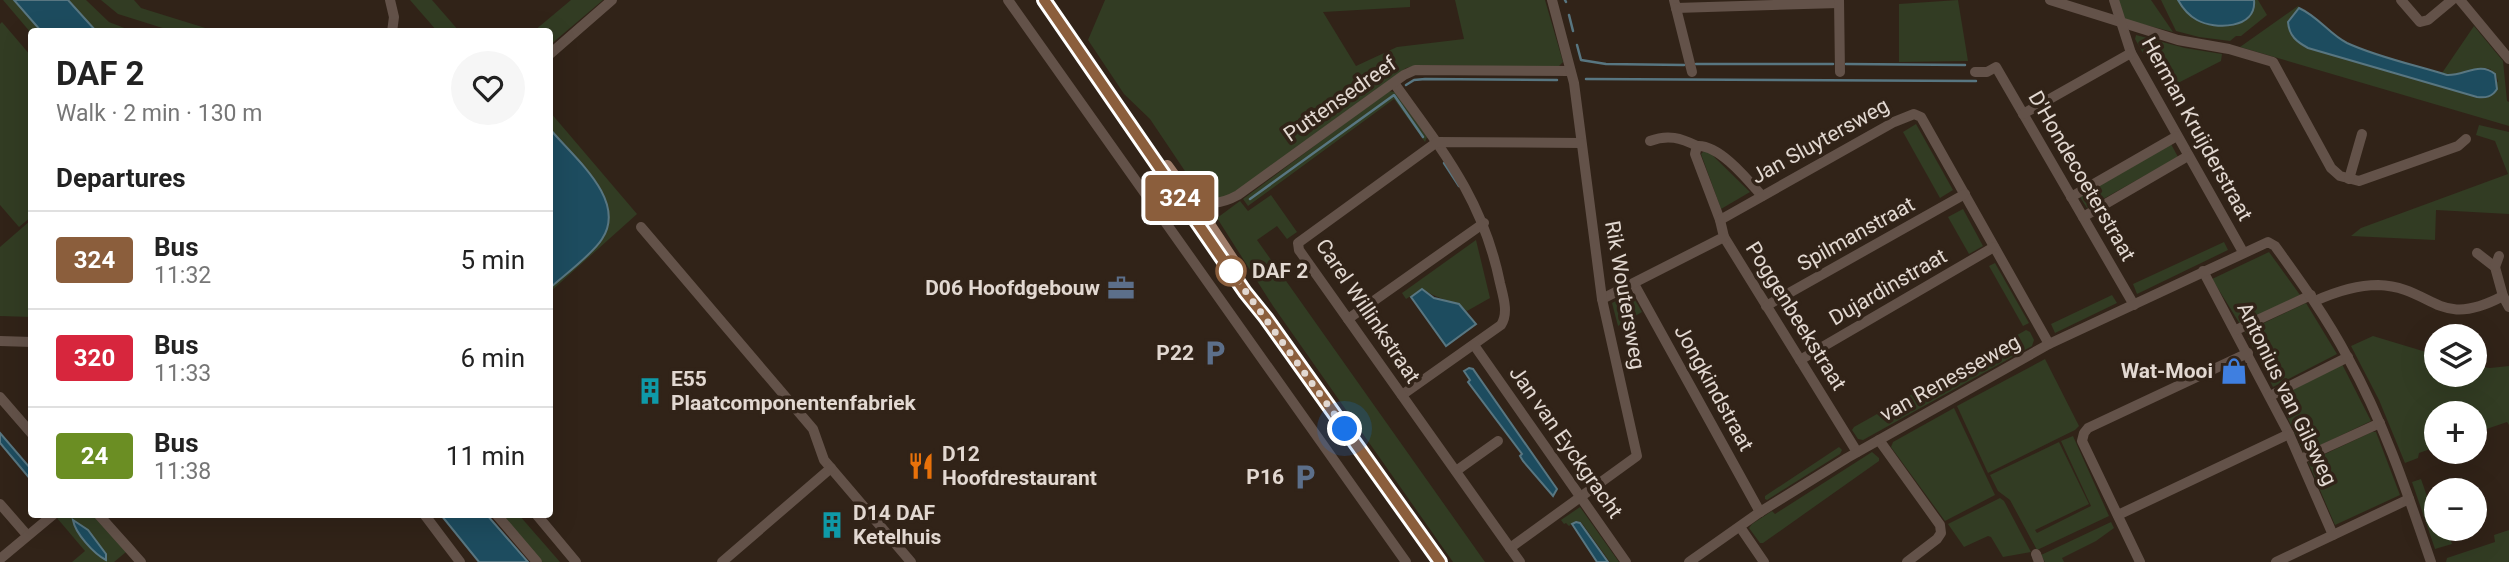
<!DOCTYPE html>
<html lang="en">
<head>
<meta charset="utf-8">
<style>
	:root { --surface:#fff; --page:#f6f6f6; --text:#222; --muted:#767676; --line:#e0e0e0 }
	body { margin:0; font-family:Roboto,sans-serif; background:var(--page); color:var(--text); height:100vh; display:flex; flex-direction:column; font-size:26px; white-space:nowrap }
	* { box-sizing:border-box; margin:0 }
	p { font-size:23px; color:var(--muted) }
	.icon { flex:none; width:38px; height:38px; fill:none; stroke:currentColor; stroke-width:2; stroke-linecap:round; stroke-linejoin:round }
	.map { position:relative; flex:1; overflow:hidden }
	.panel { position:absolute; left:28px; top:28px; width:525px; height:490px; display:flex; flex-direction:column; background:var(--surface); border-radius:7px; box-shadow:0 7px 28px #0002 }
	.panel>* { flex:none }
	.badge { padding:0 14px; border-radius:5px; font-size:24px; line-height:46px }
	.tools { position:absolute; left:2424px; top:324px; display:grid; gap:14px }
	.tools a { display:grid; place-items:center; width:63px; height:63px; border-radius:50%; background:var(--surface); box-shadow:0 7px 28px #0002; font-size:35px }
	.you { position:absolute; width:35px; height:35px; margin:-18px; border:5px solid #fff; border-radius:50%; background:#1a73e8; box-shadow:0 0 0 10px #1a73e833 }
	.map>.badge { position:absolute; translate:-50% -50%; box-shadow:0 0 0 4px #fff }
	h2 { padding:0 28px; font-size:26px; line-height:63px }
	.round { display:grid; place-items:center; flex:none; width:74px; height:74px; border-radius:37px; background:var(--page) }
	.summary { display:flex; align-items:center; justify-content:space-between; height:119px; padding:0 28px }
	h1 { font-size:33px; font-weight:700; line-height:52px }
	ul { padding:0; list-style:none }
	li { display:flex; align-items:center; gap:21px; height:98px; padding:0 28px; border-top:2px solid var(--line) }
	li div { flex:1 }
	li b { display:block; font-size:26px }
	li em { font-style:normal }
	li .badge { min-width:77px; font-weight:700; text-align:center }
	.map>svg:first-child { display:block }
	.green { fill:#323c23 }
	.water { fill:#1d4c5f; stroke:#587681; stroke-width:2 }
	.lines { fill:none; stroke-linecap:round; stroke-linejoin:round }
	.stream { stroke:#587681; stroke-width:2.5 }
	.minor { stroke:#635249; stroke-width:10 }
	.major { stroke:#9f7d6a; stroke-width:12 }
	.line-casing { stroke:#fff; stroke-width:16 }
	.line { stroke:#8b5e3c; stroke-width:10 }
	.walk { stroke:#e2d8d1; stroke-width:7; stroke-dasharray:0 12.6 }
	.stop-dot { fill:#fff; stroke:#8b5e3c; stroke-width:3.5 }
	.labels { text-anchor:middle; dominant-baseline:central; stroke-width:7; stroke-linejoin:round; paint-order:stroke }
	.street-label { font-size:21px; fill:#e2d8d1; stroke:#312318 }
	.stop-label { font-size:21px; font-weight:bold; fill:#e2d8d1; stroke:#312318; text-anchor:start }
	.poi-label { font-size:21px; font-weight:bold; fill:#e2d8d1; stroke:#312318; text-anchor:end }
</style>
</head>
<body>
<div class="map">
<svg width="2509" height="562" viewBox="0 0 2509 562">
	<rect width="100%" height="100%" fill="#312318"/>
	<g class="green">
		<path d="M 3,0 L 14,0 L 41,31 L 32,32 L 31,33 Z"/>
		<path d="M 68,0 L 86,0 L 109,22 L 132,31 L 96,31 Z"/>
		<path d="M 101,0 L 134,0 L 141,8 L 215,31 L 172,31 L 118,14 Z"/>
		<path d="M 410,0 L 432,0 L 459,31 L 437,31 Z"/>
		<path d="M 571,0 L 603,0 L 550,45 L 550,32 L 534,31 Z"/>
		<path d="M 1105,0 L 1410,0 L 1410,7 L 1323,12 L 1356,66 L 1397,47 L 1464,39 L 1455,0 L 1545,0 L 1563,62 L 1558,67 L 1419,65 L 1406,68 L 1230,196 L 1222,198 L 1203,198 L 1150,119 L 1124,94 L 1088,40 Z"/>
		<path d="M 1958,0 L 1968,61 L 1899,62 L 1899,4 Z"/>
		<path d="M 2118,0 L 2151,0 L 2173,32 L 2122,19 Z"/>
		<path d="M 2161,0 L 2178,0 L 2183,9 L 2254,6 L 2254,0 L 2258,0 L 2267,15 L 2241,36 L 2236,36 L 2230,41 L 2199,37 L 2176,31 Z"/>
		<path d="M 2298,6 L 2299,8 L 2292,17 L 2292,36 L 2308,48 L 2477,97 L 2486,98 L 2498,81 L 2496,75 L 2490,69 C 2472,66 2459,78 2442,73 L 2474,26 L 2503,61 L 2507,101 L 2509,102 L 2509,126 L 2240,47 Z"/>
		<path d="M 2,22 L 31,56 L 31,217 L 19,227 L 0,205 L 0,24 Z"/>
		<path d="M 2136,35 L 2185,48 L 2222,54 L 2221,61 L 2178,83 L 2157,46 L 2143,53 L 2135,39 Z"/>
		<path d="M 1388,91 L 1395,92 L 1427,137 L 1425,142 L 1394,99 L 1248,206 L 1243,199 Z"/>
		<path d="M 550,112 L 637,214 L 550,292 L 550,288 L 601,241 L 596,181 L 550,129 Z"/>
		<path d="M 1916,124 L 1953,190 L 1940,198 L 1903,132 Z"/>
		<path d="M 2479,125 L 2509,132 L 2509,214 L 2436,210 L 2435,240 L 2351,236 L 2361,228 L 2508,174 L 2495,141 L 2476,135 Z"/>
		<path d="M 2171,144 L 2178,157 L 2087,208 L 2080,197 Z"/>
		<path d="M 1706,149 L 1750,192 L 1721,209 L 1701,154 Z"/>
		<path d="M 1271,195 L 1297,232 L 1287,239 L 1277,226 L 1257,240 L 1485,562 L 1453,562 L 1273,306 L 1217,218 L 1240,201 L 1248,211 Z"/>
		<path d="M 1963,209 L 1983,246 L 1969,254 L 1948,217 Z"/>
		<path d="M 31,220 L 31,317 L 0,316 L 0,247 Z"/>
		<path d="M 1476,240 L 1490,298 L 1467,311 C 1454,300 1436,299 1422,289 L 1406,299 L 1402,293 Z"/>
		<path d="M 2224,242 L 2228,250 L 2137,294 L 2133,284 Z"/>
		<path d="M 2269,252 L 2300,295 L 2240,324 L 2212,279 Z"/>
		<path d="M 1995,263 L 2029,323 L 2023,326 L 1989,266 Z"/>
		<path d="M 1631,293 L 1642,312 L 1618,326 L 1612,303 Z"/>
		<path d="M 2112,295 L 2117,303 L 2055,333 L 2051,324 Z"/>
		<path d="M 2306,303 L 2337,354 L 2273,387 L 2245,332 Z"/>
		<path d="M 2026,330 L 2030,332 L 2034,340 L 2032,346 L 1863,440 L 1858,439 L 1852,430 L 1854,427 Z"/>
		<path d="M 2373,336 L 2436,355 L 2436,374 L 2474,374 L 2475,366 L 2490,368 L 2509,366 L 2509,425 L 2507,422 L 2475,433 L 2474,413 L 2436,413 L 2436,447 L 2419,453 L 2418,458 L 2405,463 L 2379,400 L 2351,346 Z"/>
		<path d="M 2045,359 L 2079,426 L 2075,430 L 1988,473 L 1957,406 Z"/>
		<path d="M 2342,364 L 2371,421 L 2304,453 L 2278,397 Z"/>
		<path d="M 1954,408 L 1995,495 L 1945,521 L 1891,447 L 1893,442 Z"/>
		<path d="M 2372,432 L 2376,432 L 2400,495 L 2335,525 L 2308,462 Z"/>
		<path d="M 2073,436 L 2109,516 L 2037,550 L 2010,500 L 1998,491 L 1990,475 L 2059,442 L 2089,504 L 2035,530 L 2037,533 L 2091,506 L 2061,441 Z"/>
		<path d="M 1839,447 L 1842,450 L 1840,454 L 1767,500 L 1765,499 L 1765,496 Z"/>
		<path d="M 1872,452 L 1879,458 L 1879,461 L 1763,543 L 1760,543 L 1749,528 L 1752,524 L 1772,511 L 1775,514 Z"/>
		<path d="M 2421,479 L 2429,502 L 2436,500 L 2436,528 L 2447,529 L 2452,544 L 2435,549 L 2412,482 Z"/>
		<path d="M 2000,498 L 2004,501 L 2031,552 L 2003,557 L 1991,537 L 1988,536 L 1964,547 L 1948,524 Z"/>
		<path d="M 1580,507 L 1619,562 L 1610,562 L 1581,522 L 1576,521 L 1569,526 L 1566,523 L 1564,524 L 1561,520 Z"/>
		<path d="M 88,514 L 96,518 L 126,552 L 114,562 L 72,562 L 85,551 L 57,518 L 66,515 Z"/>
		<path d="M 501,515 L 519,515 L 560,562 L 542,562 Z"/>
		<path d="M 2111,522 L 2114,528 L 2096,541 L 2062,558 L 2064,562 L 2045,562 L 2041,555 Z"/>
		<path d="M 2509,530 L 2509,562 L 2446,562 L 2447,558 L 2495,542 L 2494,535 Z"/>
	</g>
	<g class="water">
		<path d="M 14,0 L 68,0 L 96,31 L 41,31 Z"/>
		<path d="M 2178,0 L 2254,0 C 2257,29 2215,30 2197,20 C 2188,15 2183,9 2178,0 Z"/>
		<path d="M 2299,8 C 2319,17 2329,34 2347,43 C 2377,57 2415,65 2447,75 C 2464,76 2480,61 2495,74 L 2497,89 C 2492,97 2486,98 2477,97 L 2308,48 C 2297,42 2289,36 2288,22 Z"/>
		<path d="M 550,129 C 573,157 628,200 602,239 C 593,254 563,276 550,288 Z"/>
		<path d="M 1422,289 L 1434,298 L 1459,304 L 1476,324 L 1446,346 L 1411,297 Z"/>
		<path d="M 1469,368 L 1473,369 L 1557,489 L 1553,496 L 1523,461 L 1520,456 L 1522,454 L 1468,382 L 1470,380 L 1464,371 Z"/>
		<path d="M 0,433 L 31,469 L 31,480 L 0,443 Z"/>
		<path d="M 441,515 L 487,515 L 528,562 L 479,562 Z"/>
		<path d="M 73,520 L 88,530 L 106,554 L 106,560 C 94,554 75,533 73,520 Z"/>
		<path d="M 1576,522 L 1580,523 L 1608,562 L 1597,562 L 1572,524 Z"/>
	</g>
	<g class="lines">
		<g class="stream">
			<path d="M 1565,0 L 1566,2"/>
			<path d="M 1569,15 L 1573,31"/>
			<path d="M 1577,45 L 1581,60 L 1606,64 L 1684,65"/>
			<path d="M 1696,64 L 1833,64"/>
			<path d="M 1846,64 L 1965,65"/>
			<path d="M 1586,79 L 1976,81"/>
			<path d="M 1406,85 L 1414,80 L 1425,79 L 1557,80"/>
			<path d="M 1444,163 L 1459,186"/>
			<path d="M 1250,199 L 1394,95 L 1423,137"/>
		</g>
		<g class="minor">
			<path d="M 390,0 L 394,17 L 392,32"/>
			<path d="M 1008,0 L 1406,562"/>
			<path d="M 1674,0 L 1676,8 L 1839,3"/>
			<path d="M 1839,0 L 1840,72"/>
			<path d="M 2050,0 L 2178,40 L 2229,49 L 2273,62 L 2331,168 L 2340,176 L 2359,181 L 2458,146 L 2466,139"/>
			<path d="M 2114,0 L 2131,53 L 2243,252"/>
			<path d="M 2401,0 L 2420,22 L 2428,20 L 2452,0"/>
			<path d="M 2460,0 L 2509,59"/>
			<path d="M 1676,8 L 1692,72"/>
			<path d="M 550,54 L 612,0"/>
			<path d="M 1975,72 L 1987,72 L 1996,67 L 2134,305"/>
			<path d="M 1394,83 C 1442,150 1483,199 1500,283 C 1503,296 1509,313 1501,325 L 1402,395"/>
			<path d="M 2023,114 L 2131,53"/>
			<path d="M 1650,141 C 1668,134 1681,138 1697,146"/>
			<path d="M 2349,179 L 2362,134"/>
			<path d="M 1190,196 C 1208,205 1220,205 1238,195 L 1404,75 L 1415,70 L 1570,71"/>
			<path d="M 2071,197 L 2177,136"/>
			<path d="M 2083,217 L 2188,156"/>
			<path d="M 1720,220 L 1695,154 L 1697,146 C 1719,144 1748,180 1762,196"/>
			<path d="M 641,227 L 813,429 L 824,460 L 911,562"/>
			<path d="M 1724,237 L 1857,452"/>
			<path d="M 2477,253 L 2495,267 L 2503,296 L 2509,307"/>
			<path d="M 2495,267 L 2499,256"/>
			<path d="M 2203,271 L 2289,434 L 2333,535"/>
			<path d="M 1634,284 L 1760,512"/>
			<path d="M 1602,299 L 1724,237 L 1720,220 L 1894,122 L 1914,114 L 1921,117 L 2049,344"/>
			<path d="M 2315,301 C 2335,292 2355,285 2378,285 C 2434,287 2437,331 2503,296"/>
			<path d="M 1766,306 L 1965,194"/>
			<path d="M 1348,319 L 1484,223"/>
			<path d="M 2236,330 L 2311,295"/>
			<path d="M 0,341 L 32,342"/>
			<path d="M 1474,345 L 1626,562"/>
			<path d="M 1800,360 L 1994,247"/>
			<path d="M 2270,396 L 2348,357"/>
			<path d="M 0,397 L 32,434"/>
			<path d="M 1879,440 L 1940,525 L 1941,533 L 1937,539 L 1907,562"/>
			<path d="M 2301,459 L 2380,423"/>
			<path d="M 1456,471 L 1498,441"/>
			<path d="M 0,504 L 27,535"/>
			<path d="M 98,514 L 141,562"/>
			<path d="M 424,514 L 460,562"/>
			<path d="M 496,514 L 537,562"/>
			<path d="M 536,514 L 576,562"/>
			<path d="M 2118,515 L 2289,434"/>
			<path d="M 1740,527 L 1764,562"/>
			<path d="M 1510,548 L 1637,456 L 1602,299 L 1574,83 L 1552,0"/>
			<path d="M 2036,554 L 2039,562"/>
			<path d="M 0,559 L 54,514"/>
			<path d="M 722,562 L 831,468"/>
			<path d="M 1520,562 L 1299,250 L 1298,243 L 1437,142 L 1581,143"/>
			<path d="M 1689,562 L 1760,512 L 1847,458 L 2049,344 L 2268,242 L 2275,246 C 2301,282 2327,318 2348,358 C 2384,423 2407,492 2431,562"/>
			<path d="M 2140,562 L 2082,441 L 2084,433 L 2088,428 L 2248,353"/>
			<path d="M 2276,562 L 2409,499"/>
		</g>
		<g class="major">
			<path d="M 1044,0 L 1245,292 L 1266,318 L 1440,562"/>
			<path d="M 1167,166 L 1205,218 L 1236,265"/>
		</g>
	</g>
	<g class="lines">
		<defs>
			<path id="line" d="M 1044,0 L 1245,292 L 1266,318 L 1440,562"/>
		</defs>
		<use href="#line" class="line-casing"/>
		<use href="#line" class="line"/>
		<path class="walk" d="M 1231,271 L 1345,429"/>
	</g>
	<defs>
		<symbol id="office-bare" viewBox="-9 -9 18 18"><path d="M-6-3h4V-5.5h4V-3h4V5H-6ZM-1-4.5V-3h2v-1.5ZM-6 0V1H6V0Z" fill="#5c6f8a" stroke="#312318" stroke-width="2.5" paint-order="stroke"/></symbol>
		<symbol id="parking-bare" viewBox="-9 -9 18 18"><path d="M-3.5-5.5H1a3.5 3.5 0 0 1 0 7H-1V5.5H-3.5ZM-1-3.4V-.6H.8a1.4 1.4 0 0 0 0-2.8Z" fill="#5c6f8a" stroke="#312318" stroke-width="2.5" paint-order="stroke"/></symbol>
		<symbol id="shop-bare" viewBox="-9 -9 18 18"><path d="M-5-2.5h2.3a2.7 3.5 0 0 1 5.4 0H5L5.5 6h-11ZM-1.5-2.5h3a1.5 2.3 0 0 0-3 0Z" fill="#3f7fe0" stroke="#312318" stroke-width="2.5" paint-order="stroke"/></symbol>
		<symbol id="building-bare" viewBox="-9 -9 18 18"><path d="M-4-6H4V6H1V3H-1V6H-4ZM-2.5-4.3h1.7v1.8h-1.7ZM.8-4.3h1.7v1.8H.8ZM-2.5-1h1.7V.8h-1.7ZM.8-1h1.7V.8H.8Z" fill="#0f9aa8" stroke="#312318" stroke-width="2.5" paint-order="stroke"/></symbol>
		<symbol id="restaurant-bare" viewBox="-9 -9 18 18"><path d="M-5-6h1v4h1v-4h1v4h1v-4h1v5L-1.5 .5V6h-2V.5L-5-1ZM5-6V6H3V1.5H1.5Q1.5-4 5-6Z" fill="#e8710a" stroke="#312318" stroke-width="2.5" paint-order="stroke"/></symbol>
	</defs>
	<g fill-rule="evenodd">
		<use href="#office-bare" x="1102" y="269" width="38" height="38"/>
		<use href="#parking-bare" x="1196" y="334" width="38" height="38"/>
		<use href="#shop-bare" x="2215" y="352" width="38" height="38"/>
		<use href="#building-bare" x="631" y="372" width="38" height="38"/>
		<use href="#restaurant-bare" x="902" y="447" width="38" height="38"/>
		<use href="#parking-bare" x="1286" y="458" width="38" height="38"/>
		<use href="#building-bare" x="813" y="506" width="38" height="38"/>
	</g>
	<circle class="stop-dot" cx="1231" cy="271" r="14"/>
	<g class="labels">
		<g class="street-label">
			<text transform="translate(1340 99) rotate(-35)">Puttensedreef</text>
			<text transform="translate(2197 129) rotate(61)">Herman Kruijderstraat</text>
			<text transform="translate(1820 141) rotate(-29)">Jan Sluytersweg</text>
			<text transform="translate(2082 176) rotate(60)">D'Hondecoeterstraat</text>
			<text transform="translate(1856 234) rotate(-29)">Spilmanstraat</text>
			<text transform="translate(1888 287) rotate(-30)">Dujardinstraat</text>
			<text transform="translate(1625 295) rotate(80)">Rik Woutersweg</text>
			<text transform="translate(1368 311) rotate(56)">Carel Willinkstraat</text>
			<text transform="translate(1796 316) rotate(58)">Poggenbeekstraat</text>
			<text transform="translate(1950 378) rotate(-29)">van Renesseweg</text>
			<text transform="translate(1714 388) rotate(61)">Jongkindstraat</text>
			<text transform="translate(2287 394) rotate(64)">Antonius van Gilsweg</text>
			<text transform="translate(1566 442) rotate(55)">Jan van Eyckgracht</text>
		</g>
		<g class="stop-label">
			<text x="1252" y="271">DAF 2</text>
		</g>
		<g class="poi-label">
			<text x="1100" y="288">D06 Hoofdgebouw</text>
			<text x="1194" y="353">P22</text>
			<text x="2213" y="371">Wat-Mooi</text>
			<text x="671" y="379" text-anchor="start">E55<tspan x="671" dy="24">Plaatcomponentenfabriek</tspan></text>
			<text x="942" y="454" text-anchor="start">D12<tspan x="942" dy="24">Hoofdrestaurant</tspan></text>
			<text x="1284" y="477">P16</text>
			<text x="853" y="513" text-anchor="start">D14 DAF<tspan x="853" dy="24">Ketelhuis</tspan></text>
		</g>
	</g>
</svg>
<div class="tools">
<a><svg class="icon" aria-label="layers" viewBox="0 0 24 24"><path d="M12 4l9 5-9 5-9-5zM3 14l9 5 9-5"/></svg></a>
<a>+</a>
<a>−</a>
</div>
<div class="you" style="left:1345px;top:429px"></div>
<b class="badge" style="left:1180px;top:198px;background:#8b5e3c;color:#fff">324</b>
<section class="panel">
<div class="summary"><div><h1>DAF 2</h1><p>Walk · 2 min · 130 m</p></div><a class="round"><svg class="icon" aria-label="heart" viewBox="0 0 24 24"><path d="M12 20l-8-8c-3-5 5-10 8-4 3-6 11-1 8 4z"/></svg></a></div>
<h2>Departures</h2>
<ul>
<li><span class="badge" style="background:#8b5e3c;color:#fff">324</span><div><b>Bus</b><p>11:32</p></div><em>5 min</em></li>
<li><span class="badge" style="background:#d7263d;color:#fff">320</span><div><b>Bus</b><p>11:33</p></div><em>6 min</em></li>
<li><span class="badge" style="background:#6b8e23;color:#fff">24</span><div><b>Bus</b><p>11:38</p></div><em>11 min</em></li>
</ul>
</section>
</div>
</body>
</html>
